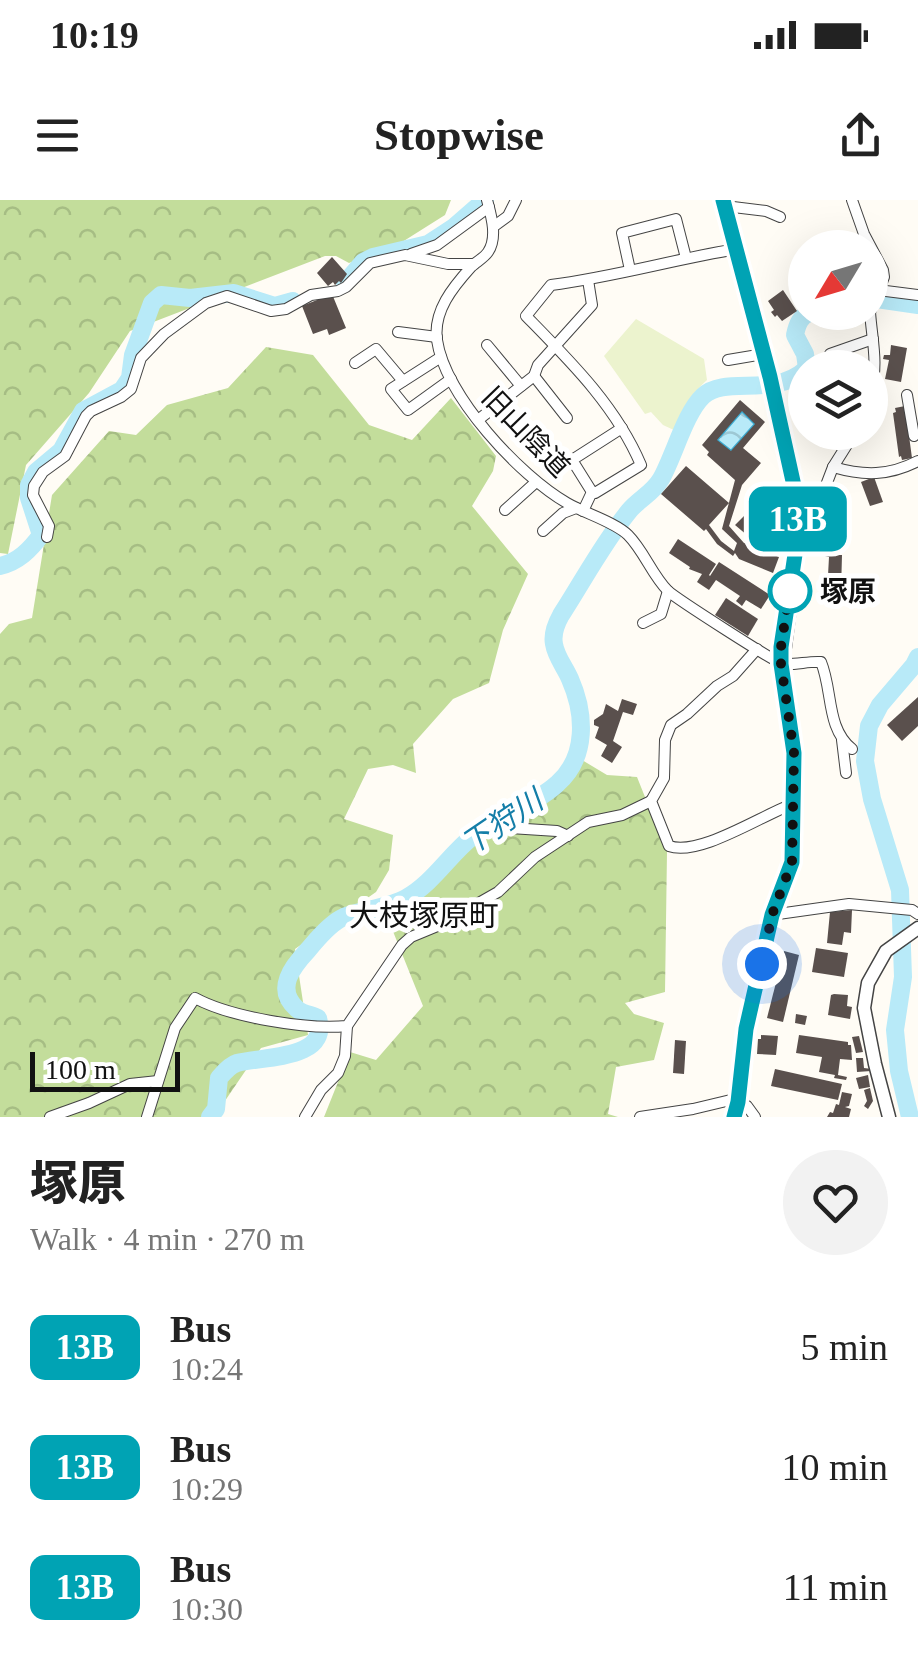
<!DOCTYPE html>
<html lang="en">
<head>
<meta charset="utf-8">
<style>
	:root { --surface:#fff; --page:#f2f2f2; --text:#222; --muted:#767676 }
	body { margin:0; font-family:"Times New Roman","Noto Sans JP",serif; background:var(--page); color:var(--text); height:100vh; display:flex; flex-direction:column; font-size:38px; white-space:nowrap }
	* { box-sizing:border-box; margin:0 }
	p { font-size:32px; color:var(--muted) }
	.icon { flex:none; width:55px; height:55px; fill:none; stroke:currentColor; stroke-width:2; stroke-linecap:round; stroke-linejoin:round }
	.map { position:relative; height:917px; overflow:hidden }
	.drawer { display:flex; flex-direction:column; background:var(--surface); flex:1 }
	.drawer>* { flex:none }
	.badge { padding:0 20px; border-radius:15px; font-size:35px; line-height:65px }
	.needle { width:65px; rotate:232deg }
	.fabs { position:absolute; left:788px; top:30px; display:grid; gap:20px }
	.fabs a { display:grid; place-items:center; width:100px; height:100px; border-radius:50%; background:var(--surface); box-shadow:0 10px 40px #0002; font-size:50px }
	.scale { position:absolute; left:30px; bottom:25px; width:150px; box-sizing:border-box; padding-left:10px; border:5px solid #111; border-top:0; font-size:28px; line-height:35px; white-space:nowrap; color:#111; -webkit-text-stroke:8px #fff; paint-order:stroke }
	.you { position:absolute; width:50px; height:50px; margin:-25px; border:8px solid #fff; border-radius:50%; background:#1a73e8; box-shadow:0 0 0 15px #1a73e833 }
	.map>.badge { position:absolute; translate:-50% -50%; box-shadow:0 0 0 5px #fff }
	.round { display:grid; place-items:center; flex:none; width:105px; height:105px; border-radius:52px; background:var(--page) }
	.headline { display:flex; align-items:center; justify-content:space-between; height:170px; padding:0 30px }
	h1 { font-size:48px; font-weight:800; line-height:75px }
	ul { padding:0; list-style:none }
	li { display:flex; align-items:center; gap:30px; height:120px; padding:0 30px }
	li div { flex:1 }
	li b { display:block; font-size:38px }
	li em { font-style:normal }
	li .badge { min-width:110px; font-weight:700; text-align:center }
	.status { display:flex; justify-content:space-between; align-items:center; height:70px; padding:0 50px; background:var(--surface); direction:ltr }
	.status svg { height:28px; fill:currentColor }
	header { display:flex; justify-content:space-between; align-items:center; height:130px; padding:0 30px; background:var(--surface); font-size:45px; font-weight:800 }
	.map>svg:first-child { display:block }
	.forest { fill:url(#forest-crowns) }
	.pitch { fill:#ecf3ce }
	.water { fill:url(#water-waves); stroke:#3cacd2; stroke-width:2.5 }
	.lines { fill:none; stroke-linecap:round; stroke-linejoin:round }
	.river { stroke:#b8eaf8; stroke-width:18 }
	.building { fill:#5a504d; fill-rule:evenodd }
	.minor-casing { stroke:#444; stroke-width:12 }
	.tertiary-casing { stroke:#444; stroke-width:15 }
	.secondary-casing { stroke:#333; stroke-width:18 }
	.minor { stroke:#fff; stroke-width:10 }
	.tertiary { stroke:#fff; stroke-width:12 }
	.secondary { stroke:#ffeab0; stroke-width:15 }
	.line-casing { stroke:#fff; stroke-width:22 }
	.line { stroke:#00a3b4; stroke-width:15 }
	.walk { stroke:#111; stroke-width:10; stroke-dasharray:0 18 }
	.stop-dot { fill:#fff; stroke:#00a3b4; stroke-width:5 }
	.labels { text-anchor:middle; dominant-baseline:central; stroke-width:10; stroke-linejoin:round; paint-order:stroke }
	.street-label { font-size:28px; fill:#111; stroke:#fff }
	.stop-label { font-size:28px; font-weight:bold; fill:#111; stroke:#fff; text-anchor:start }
	.water-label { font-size:30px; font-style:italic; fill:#147ea8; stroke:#fff }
	.neighbourhood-label { font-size:30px; fill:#111; stroke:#fff }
</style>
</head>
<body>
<div class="status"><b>10:19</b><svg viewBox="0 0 49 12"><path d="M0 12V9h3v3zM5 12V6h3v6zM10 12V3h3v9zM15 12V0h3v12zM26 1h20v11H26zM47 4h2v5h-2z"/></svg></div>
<header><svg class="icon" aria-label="menu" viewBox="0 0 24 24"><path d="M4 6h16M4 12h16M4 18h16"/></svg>Stopwise<svg class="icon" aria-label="share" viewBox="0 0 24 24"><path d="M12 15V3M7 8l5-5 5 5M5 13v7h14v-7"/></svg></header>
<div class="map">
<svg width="918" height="917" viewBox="0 0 918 917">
	<defs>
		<pattern id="forest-crowns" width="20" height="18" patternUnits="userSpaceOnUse" patternTransform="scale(2.5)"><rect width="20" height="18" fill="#c3dd9b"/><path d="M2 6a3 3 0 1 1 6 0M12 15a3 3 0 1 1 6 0" fill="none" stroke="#a6bd84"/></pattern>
		<pattern id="water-waves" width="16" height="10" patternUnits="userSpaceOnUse" patternTransform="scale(2.5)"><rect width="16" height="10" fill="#b8eaf8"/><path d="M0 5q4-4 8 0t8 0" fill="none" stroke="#9dc8d4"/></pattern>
	</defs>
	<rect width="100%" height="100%" fill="#fffcf5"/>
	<g class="forest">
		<path d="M 0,0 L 451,0 L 445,15 L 399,44 L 349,63 L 336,56 L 325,56 L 130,131 L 89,193 L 26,265 L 8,354 L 0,353 Z"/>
		<path d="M 266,147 L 313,155 L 369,225 L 412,240 L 451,198 L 496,256 L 493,271 L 472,306 L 528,374 L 503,430 L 489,483 L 453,499 L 413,544 L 416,573 L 393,565 L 368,569 L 344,619 L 393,635 L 389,670 L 376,692 L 295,749 L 308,835 L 261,848 L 214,917 L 0,917 L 0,434 L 9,424 L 32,418 L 52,295 L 109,231 L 136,235 L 167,205 L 228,188 Z"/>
		<path d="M 582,560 L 607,575 L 637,577 L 667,652 L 665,792 L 625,803 L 634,814 L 664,823 L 654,860 L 616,867 L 608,914 L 618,917 L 324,917 L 350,852 L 376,860 L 423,806 L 386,714 Z"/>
	</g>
	<path class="pitch" d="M 636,119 L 704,159 L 707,180 C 689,197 684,207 676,231 L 663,225 L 651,212 L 645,214 L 604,156 Z"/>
	<path class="water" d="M 742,211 L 755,224 L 731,251 L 717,240 Z"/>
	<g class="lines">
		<g class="river">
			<path d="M 345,83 L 363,62 L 373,57 L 428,44 L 454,27 L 485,0"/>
			<path d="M 870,98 L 918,105"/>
			<path d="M 807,168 L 805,154 L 795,135 C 797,125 800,116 811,112"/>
			<path d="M 0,366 C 18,362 30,350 41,335 L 29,298 L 29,285 L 36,272 L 61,251 L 83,211 L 122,190 L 130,178 L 133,155 L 152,103 L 161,95 L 190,98 L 234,93 L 275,106 L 293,101"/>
			<path d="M 210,917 L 216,909 L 219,878 C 224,872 230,865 237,863 C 264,856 330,860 318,818 C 312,815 301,813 297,809 C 274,789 293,766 308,750 C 317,739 328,726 340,719 C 355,710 387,709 406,698 C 433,683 449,655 473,636 C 498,616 534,605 557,584 C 588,557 585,513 570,479 C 565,467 556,457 554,444 C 552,434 556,424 561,415 C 583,381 603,343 629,311 C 639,299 653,293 661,279 C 674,256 685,213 703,196 C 725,175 774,198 805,170"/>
			<path d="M 910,917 L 899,871 L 895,830 L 903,777 L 900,690 L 872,599 L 865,561 L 869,526 L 880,505 L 914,465 L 918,457"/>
		</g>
	</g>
	<g class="building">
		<path d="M 332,57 L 347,74 L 341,83 L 339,81 L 335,85 L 333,82 L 328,86 L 317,73 Z"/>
		<path d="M 783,90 L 797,111 L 782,121 L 777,115 L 775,117 L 771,112 L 774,110 L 768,101 Z"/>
		<path d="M 332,94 L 346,128 L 329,135 L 327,129 L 313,134 L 302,106 Z"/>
		<path d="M 891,145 L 907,148 L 901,182 L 885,179 L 889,160 L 883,159 L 884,155 L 890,155 Z"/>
		<path d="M 740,200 L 765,222 L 743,248 L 761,263 L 742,285 L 729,326 L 744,343 L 779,357 L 773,373 L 739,359 L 735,353 L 733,356 L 717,344 L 706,329 L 704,331 L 661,294 L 686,266 L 729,303 L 709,325 L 721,341 L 734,351 L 737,343 L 722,329 L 735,280 L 707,255 L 709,252 L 702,245 ZM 742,211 L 755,224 L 731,251 L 717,240 Z"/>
		<path d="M 905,206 L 912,258 L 902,260 L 901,256 L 899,257 L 893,213 L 896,212 L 895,208 Z"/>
		<path d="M 874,277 L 883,302 L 870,306 L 861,282 Z"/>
		<path d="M 786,297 L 793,313 L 773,321 L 769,313 L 775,311 L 772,304 Z"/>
		<path d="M 744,316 L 762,331 L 771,331 L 772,326 L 794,327 L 793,340 L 764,336 L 759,343 L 754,341 L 735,325 Z"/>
		<path d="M 826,322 L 839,323 L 838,355 L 842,355 L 841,391 L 835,391 L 835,394 L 827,394 L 829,357 L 821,355 L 821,343 L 825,344 Z"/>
		<path d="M 678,339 L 716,364 L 709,375 L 710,376 L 719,362 L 770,395 L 761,409 L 746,400 L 742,406 L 736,401 L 740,396 L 716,380 L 709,390 L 697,382 L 702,374 L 689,369 L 690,367 L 669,353 Z"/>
		<path d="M 768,339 L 792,349 L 789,356 L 765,345 Z"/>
		<path d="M 726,398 L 758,419 L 748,436 L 715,415 Z"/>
		<path d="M 918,497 L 918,526 L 902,541 L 887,525 Z"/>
		<path d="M 622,499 L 637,504 L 633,515 L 623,512 L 613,541 L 622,547 L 612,563 L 601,556 L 607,545 L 595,538 L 599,527 L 594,525 L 594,520 L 603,514 L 606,504 L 618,511 Z"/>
		<path d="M 852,710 L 851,733 L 844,732 L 842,745 L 827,743 L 830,712 Z"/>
		<path d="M 816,748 L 848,753 L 844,777 L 812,772 Z"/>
		<path d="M 784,751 L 799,755 L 783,822 L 767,818 Z"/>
		<path d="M 834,794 L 848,795 L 847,806 L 852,807 L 850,819 L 828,815 L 831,795 Z"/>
		<path d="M 796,814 L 807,816 L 805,825 L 795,823 Z"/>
		<path d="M 761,835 L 778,836 L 776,855 L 757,854 L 758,839 L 761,839 Z"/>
		<path d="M 799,835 L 848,842 L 848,845 L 851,845 L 852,860 L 840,859 L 838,875 L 847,877 L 846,880 L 834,878 L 835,875 L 819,872 L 822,857 L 796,853 Z"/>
		<path d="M 859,836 L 863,852 L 856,853 L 852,837 Z"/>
		<path d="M 675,840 L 686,841 L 684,874 L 673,873 Z"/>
		<path d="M 856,858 L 863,858 L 864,868 L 872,869 L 871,871 L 857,872 Z"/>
		<path d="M 775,869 L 842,884 L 838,900 L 771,886 Z"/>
		<path d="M 868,875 L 870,887 L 859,889 L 856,878 Z"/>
		<path d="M 870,888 L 873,901 L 868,909 L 864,906 L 867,901 L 864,890 Z"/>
		<path d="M 842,892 L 852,894 L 849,906 L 845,907 L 851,909 L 849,917 L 827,917 L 830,912 L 833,913 L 836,904 L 839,905 Z"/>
	</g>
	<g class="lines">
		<defs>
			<g id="minor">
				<path d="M 487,0 C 491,15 498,37 488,52 C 484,58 476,62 471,67 C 453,87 433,111 437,140 C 445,196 520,276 567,303 C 584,313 615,322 628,335 C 644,351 652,375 668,391 C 677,399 776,463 783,464 C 796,465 809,461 821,462 C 833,491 826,528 852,549"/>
				<path d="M 852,0 L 864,34 L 883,70 L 884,77 L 870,112"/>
				<path d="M 725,6 L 766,11 L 780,17"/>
				<path d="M 493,27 L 508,16 L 516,0"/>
				<path d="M 411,54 L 437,45 L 489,7"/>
				<path d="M 630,70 L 622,33 L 676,19 L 686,58"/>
				<path d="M 878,90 L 918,95"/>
				<path d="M 870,112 C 872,140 879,166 870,193"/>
				<path d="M 398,132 L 437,137"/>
				<path d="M 487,145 L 521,186"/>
				<path d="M 830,154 L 873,139"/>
				<path d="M 441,157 L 391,189 L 408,210 L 451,179"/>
				<path d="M 728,160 L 764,154"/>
				<path d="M 355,163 L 376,149 L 403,181"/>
				<path d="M 534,176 L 567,218"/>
				<path d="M 907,195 L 914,236"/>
				<path d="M 478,220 L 534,176 L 538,165 L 592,105 L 588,80"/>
				<path d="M 833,267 C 864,276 889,276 918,261"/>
				<path d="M 592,292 L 572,260 L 622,228"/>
				<path d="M 505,310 L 536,282"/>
				<path d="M 583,311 L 592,292 L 595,293 L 641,265 C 616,206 570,161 526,116 L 551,85 C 614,77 675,59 737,49"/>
				<path d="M 799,325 L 810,327 L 833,267 L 855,232"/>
				<path d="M 543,331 L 563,313 L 576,308"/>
				<path d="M 47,337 L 49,326 L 33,295 L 34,286 L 43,272 L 65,256 L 86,216 L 91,211 L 121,197 L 131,189 L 141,158 L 164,134 L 206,103 L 227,96 L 271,111 L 286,109 L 311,95 L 338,91 L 346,87 L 370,63 L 405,55 L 448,64 L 474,64"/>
				<path d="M 643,423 L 661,414 L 668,391"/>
				<path d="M 757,449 L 733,476 L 717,486 L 687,514 L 671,525 L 665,540 L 664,578 L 651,601 L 669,646 C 699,657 762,615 793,604"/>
				<path d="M 842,540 L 846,573"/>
				<path d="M 497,614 L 504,624 L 510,628 L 557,631 L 568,636"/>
				<path d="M 771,715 L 849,704 L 912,710 L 918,714"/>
				<path d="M 738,903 L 747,906 L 755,917"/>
				<path d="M 50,917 L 89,903 L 130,884 L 158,881"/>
				<path d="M 147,917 L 175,828 L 195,798 C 230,817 307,830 347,826 L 402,745 L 411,737 L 440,725 L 498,692 L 535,657 L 588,622 L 622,615 L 651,601"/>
				<path d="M 305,917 L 321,890 L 338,873 L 345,856 L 347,826"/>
				<path d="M 640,917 L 693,909 L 739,898"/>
			</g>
			<path id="tertiary" d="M 889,917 L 875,864 L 864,808 L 868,783 L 886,751 L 918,728"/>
			<path id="secondary" d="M 723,0 L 770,177 L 796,295 L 799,325 L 781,464 L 794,553 L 792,662 L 771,715 L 746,829 L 738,903 L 734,917"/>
		</defs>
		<use href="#minor" class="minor-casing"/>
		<use href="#tertiary" class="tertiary-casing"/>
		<use href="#secondary" class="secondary-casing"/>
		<use href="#minor" class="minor"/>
		<use href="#tertiary" class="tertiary"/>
		<use href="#secondary" class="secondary"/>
	</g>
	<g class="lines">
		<defs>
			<path id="line" d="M 723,0 L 770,177 L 796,295 L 798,325 L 796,348 L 781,447 L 781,464 L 794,553 L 792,662 L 772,715 L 746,829 L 738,902 L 734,917"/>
		</defs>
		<use href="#line" class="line-casing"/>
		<use href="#line" class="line"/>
		<path class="walk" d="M 762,764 L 772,715 L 792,662 L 794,553 L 781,464 L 781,447 L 791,381 L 790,391"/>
	</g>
	<circle class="stop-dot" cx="790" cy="391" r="20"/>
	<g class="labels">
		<g class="street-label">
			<text transform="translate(526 232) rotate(46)">旧山陰道</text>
		</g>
		<g class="stop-label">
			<text x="820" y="391">塚原</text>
		</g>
		<g class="water-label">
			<text transform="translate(502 622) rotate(-34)">下狩川</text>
		</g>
		<g class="neighbourhood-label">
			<text x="424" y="715">大枝塚原町</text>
		</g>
	</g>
</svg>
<div class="fabs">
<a><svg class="needle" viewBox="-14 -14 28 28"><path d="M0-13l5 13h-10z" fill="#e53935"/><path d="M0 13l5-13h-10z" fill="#767676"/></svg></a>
<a><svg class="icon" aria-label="layers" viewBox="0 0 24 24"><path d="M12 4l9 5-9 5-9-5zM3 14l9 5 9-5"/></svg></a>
</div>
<div class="scale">100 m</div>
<div class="you" style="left:762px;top:764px"></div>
<b class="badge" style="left:798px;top:319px;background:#00a3b4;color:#fff">13B</b>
</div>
<section class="drawer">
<div class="headline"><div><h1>塚原</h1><p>Walk · 4 min · 270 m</p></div><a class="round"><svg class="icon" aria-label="heart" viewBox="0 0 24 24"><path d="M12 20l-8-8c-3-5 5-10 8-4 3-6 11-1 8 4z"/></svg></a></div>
<ul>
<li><span class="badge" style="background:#00a3b4;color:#fff">13B</span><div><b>Bus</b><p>10:24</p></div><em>5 min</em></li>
<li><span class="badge" style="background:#00a3b4;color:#fff">13B</span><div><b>Bus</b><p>10:29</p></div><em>10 min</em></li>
<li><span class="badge" style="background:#00a3b4;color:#fff">13B</span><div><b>Bus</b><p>10:30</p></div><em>11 min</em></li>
</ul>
</section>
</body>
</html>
